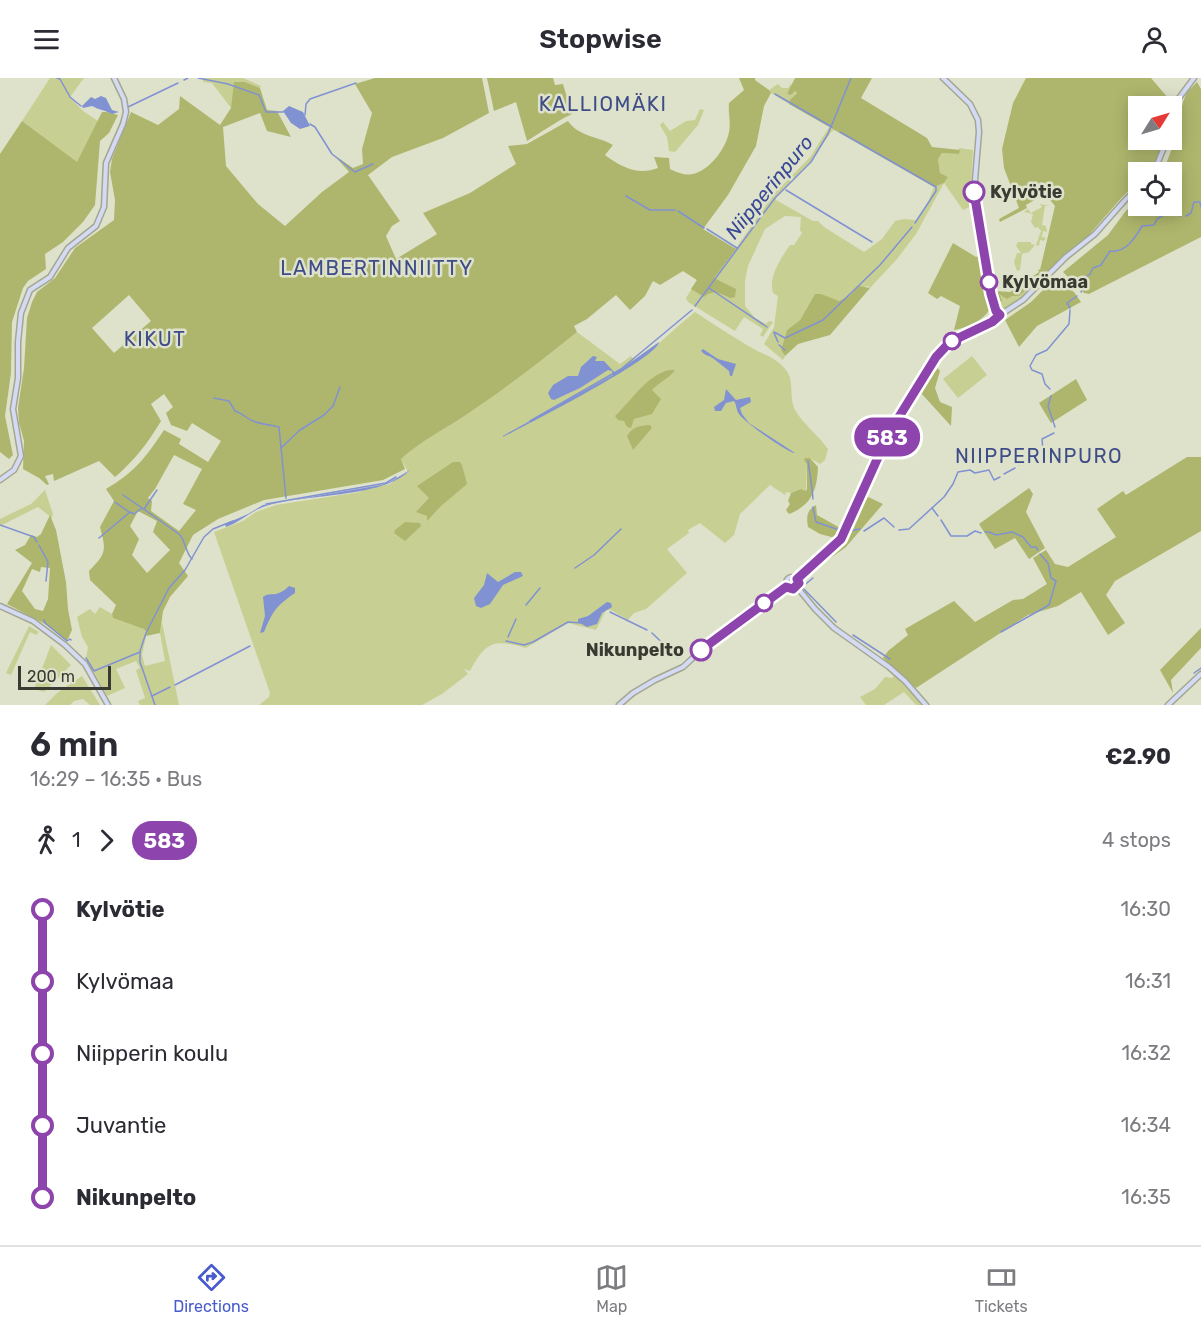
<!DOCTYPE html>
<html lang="en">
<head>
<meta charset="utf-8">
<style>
	:root { --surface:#fff; --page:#f7f7f7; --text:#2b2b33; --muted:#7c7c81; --line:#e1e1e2; --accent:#475acf }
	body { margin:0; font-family:Rubik,sans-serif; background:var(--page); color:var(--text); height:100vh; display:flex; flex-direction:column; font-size:22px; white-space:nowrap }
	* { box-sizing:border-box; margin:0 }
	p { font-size:20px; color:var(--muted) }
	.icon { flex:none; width:33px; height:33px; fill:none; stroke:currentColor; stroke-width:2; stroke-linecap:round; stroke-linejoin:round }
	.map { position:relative; height:627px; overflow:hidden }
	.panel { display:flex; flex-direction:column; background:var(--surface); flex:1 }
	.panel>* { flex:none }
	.badge { padding:0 12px; border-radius:20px; font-size:21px; line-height:39px }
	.needle { width:39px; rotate:53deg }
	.controls { position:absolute; left:1128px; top:18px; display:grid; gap:12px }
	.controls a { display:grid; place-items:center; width:54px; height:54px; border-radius:0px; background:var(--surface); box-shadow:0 3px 15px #0003; font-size:30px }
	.scale { position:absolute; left:18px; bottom:15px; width:93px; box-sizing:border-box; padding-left:6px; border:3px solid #393a31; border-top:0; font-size:16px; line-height:21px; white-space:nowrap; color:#393a31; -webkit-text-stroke:4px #dee2cb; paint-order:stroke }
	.map>.badge { position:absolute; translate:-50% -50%; box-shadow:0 0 0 3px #fff }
	.legs { display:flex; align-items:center; gap:9px; height:66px; padding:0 30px; font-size:20px }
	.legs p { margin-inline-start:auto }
	.headline { display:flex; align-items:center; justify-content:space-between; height:102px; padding:0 30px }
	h1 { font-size:33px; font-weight:600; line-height:45px }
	ul { padding:0 30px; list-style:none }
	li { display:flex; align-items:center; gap:21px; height:72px; font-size:22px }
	li i { display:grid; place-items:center; width:9px; height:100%; margin:0 8px; background:currentColor }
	li i::after { content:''; width:15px; height:15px; margin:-8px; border:4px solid; border-radius:50%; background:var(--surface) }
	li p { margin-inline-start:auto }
	li:first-child i { background:linear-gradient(#0000 50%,currentColor 0) }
	li:last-child i { background:linear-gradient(currentColor 50%,#0000 0) }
	header { display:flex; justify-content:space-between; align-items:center; height:78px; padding:0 30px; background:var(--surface); font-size:27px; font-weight:600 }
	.dock { display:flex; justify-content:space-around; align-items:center; height:84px; border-top:2px solid var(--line); background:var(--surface); font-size:16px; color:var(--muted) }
	.dock a { display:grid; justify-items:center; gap:3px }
	.dock .current { color:var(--accent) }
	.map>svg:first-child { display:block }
	.green { fill:#c8cf93 }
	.forest { fill:#aeb66d; fill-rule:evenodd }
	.water { fill:#8092d2 }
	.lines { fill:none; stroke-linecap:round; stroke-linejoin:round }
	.stream { stroke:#8092d2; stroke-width:1.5 }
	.secondary-casing { stroke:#a3a791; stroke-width:7 }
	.secondary { stroke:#d4daf4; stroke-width:4 }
	.line-1-casing { stroke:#fff; stroke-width:14 }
	.line-1 { stroke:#8e44ad; stroke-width:9 }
	.stop-1-dot { fill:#fff; stroke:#8e44ad; stroke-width:3 }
	.labels { text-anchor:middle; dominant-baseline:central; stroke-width:5; stroke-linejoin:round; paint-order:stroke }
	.stop-label { font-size:18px; font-weight:bold; fill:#393a31; stroke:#dee2cb; text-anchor:start }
	.neighbourhood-label { font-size:20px; letter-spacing:1.5px; fill:#3e4c88; stroke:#dee2cb }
	.water-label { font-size:20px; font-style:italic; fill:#3a4996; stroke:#dee2cb }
</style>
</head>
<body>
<header><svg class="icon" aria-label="menu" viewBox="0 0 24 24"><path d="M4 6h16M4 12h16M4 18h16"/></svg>Stopwise<svg class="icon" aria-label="person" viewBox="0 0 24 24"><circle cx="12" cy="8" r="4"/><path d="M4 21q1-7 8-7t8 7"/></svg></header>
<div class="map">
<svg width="1201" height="627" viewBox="0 0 1201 627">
	<rect width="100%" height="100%" fill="#dee2cb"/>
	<g class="green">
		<path d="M 50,0 L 84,0 L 70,19 L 83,33 L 98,43 L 77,85 L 22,43 Z"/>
		<path d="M 203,0 L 243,0 L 261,8 L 260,10 L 245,4 L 231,30 L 212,5 L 203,4 Z"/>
		<path d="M 778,6 L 782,10 L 788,10 L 791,6 L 793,9 L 787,16 L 791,17 L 794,13 L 797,14 L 789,26 L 771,15 L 769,12 Z"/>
		<path d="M 700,31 L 704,32 L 698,47 L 675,74 L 669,73 L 667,59 L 660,47 L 663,44 L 670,53 L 686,43 L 695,42 Z"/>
		<path d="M 829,49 L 834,52 L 831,54 L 811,83 L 776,119 L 776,122 L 813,143 L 818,143 L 824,149 L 864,174 L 882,161 L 895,143 L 904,141 L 916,142 L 928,124 L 934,109 L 944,105 L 948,99 L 940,95 L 938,81 L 942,75 L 959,76 L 959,70 L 973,72 L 971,108 L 973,125 L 972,128 L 963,132 L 944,105 L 916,156 L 897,181 L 870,210 L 867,208 C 855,212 850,217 839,223 L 815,216 L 800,242 L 787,252 L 781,272 L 785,278 L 783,282 L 764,266 L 774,249 L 778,218 L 773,215 C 768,199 781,180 790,167 L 794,167 L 802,155 L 800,152 L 801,139 L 785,138 L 765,151 L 748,188 L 745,203 L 745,228 L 755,240 L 766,246 L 769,243 L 773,244 L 763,259 L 760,257 L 763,251 L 744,239 L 735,253 L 688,224 L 686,220 L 697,202 L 683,193 L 736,170 L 773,117 L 811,78 Z"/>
		<path d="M 1040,126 L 1050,128 L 1045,128 L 1042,147 L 1046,148 L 1047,154 L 1043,153 L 1042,159 L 1046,160 L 1044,163 L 1040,162 L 1039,168 L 1036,167 L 1041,153 L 1038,149 L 1035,150 L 1031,144 L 1033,136 L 1024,134 L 1028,131 L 1031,135 L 1042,129 Z"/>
		<path d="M 1018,164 L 1031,164 L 1031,166 L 1035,167 L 1029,174 L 1022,176 L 1020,192 L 1017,193 L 1014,184 L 1017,175 L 1021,175 L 1016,168 Z"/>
		<path d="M 1048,195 L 1018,224 L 1004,232 L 1001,231 L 994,216 L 996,209 L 997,209 L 996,213 L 1000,218 C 1010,217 1019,218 1028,211 C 1035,205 1039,198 1048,195 Z"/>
		<path d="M 695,234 C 713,246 732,258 750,269 C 764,277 779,280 788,295 C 794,306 789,321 795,332 C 804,347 818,357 828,371 L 825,382 L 820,386 L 810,380 L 805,383 L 807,386 L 806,413 L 801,411 L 791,415 L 786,414 L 785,417 L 770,407 L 740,436 L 734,457 L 725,465 L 700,445 L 688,452 L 689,455 L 667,471 L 687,495 L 646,531 L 634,535 L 628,542 L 611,532 L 606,532 L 596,552 L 568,545 L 526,570 C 494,561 486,563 470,593 L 464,591 L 468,596 L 442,616 L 422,627 L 259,627 L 269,619 L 270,615 L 214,454 L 243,443 L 256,434 L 276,427 L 360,414 L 364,411 L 390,406 L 408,394 L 401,381 C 421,363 445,351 466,337 C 505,311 541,283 577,254 L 620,286 L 631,278 L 636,284 C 657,269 674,250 695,234 Z"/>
		<path d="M 972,278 L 987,297 L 958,320 L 943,301 Z"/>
		<path d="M 45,412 L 53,436 L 52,440 L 38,429 L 0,448 L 0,441 L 31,426 Z"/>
		<path d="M 100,529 L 112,536 L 113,540 L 145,551 L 147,554 L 142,577 L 145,588 L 165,583 L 160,555 L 162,544 L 179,627 L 140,627 L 138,623 L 145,620 L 136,592 L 140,590 L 136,583 L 116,591 L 125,610 L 107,618 L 86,580 L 88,569 L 82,559 L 77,539 L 90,531 L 95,536 Z"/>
		<path d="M 29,548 L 39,554 L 36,557 L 30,554 L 11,597 L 6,595 Z"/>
		<path d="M 51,567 L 71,587 L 44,614 L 34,611 Z"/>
		<path d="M 895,597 L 923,625 L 922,627 L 916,627 L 904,614 L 884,627 L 866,627 L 860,619 L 875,611 L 885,599 L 892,600 Z"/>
		<path d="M 82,598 L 100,627 L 90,627 L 83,621 L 74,623 L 70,627 L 45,627 L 57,615 Z"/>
	</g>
	<g class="forest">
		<path d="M 375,0 L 482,0 L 489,35 L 443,60 L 392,79 L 368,97 L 400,143 L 392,148 L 386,158 L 396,181 L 437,156 L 423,135 L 470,115 L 516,86 L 508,68 L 527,66 L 568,43 C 579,59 598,58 613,67 L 605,77 C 621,89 638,98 658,90 L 654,79 L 655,79 L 669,80 L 670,91 C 674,93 679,95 683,96 C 704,101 726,72 729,54 C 731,44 728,34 729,25 L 744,12 L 739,0 L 755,0 L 755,2 L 769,12 L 771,15 L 764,28 L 756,68 L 728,117 L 703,151 L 736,171 L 714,200 L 736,211 L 735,219 L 730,220 C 721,215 712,211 704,219 L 691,211 L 697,202 L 683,193 L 660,207 L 653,203 L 645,218 L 630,232 L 616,217 L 587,241 L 574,248 L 577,254 C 541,283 505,311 466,337 C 445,351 421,363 401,381 L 405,391 L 383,402 L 264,422 L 218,441 L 193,457 L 179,485 L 188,498 L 170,519 L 163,533 L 160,555 L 146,558 L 147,554 L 144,551 L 113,540 L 112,536 L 116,527 L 90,502 L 89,493 C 107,475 106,472 100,449 L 114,423 L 106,411 C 135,394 146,379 164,352 L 181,361 L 179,366 L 208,384 L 221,363 L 192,345 L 187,353 L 171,347 L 166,335 L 173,329 L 164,316 L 151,326 L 161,343 C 148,365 134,383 115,399 L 99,383 L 54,403 L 53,396 L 45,398 L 49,406 L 47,407 L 39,400 L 23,391 L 24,363 L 19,345 L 18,330 L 24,290 L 27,240 L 32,224 L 37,214 L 55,200 L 75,170 L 114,142 L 115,122 L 110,94 L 112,81 L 131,34 L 158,47 L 179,31 L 180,18 L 220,47 L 231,30 L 234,4 L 245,4 L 260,10 L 267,32 L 277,33 L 291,59 L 267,53 L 260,35 L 223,49 L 226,88 L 258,126 L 285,148 L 322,114 L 349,94 L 334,77 L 353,90 L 363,86 L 362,71 L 372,35 L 355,6 ZM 129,217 L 151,243 L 114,275 L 92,250 ZM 174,377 L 202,391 L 183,426 L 196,432 L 179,453 L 151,433 L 152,423 L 148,420 L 155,411 ZM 138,433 L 157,443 L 153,454 L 170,472 L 147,495 L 132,477 L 139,461 L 130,448 Z"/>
		<path d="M 487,0 L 553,0 L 555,7 L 563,6 L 572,36 C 555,44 542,54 527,63 L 516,24 L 494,33 Z"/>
		<path d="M 795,0 L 872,0 L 861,20 L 927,60 L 932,69 L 960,72 L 959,76 L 942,75 L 938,81 L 940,95 L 948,99 L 944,105 L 934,109 L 789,26 L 790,22 L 797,15 L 795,13 L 791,17 L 787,16 Z"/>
		<path d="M 1026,0 L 1151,0 L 1175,28 L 1172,35 L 1172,28 L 1138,28 L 1138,62 L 1164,62 L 1161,71 L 1150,94 L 1138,94 L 1138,105 L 1123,118 L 1082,165 L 1068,175 L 1048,195 L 1043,197 L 1019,218 L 1012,218 L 1007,221 L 1000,217 L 1002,223 L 1000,224 L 996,213 L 1010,214 L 1039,194 L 1038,191 L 1040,192 L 1055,128 L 1045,116 L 1026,127 L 1027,130 L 1000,144 L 999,141 L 1019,130 L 1004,90 L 1002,71 L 1013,25 Z"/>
		<path d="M 1197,4 L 1201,11 L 1201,159 L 1089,216 L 1084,215 L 1063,194 L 1108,157 L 1125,134 L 1138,120 L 1138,128 L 1172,128 L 1172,94 L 1163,94 L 1174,65 L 1183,24 L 1187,14 Z"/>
		<path d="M 102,34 L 107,34 L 118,37 L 109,55 L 100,63 L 95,127 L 83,144 L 63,164 L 45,176 L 46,191 L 28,203 L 23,210 L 12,244 L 11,295 L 5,338 L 13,377 L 9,381 L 0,374 L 0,76 L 22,43 L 77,84 Z"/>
		<path d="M 953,165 L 976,179 L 981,177 L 990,231 C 983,243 967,250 954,252 L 960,228 L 941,218 L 937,221 L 928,215 Z"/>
		<path d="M 1058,201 L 1074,214 L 1081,224 L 1037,248 L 1019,269 L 1005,242 L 1031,224 L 1050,205 Z"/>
		<path d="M 859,208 L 870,210 L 830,257 L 798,266 L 785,278 L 781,272 L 787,252 L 800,242 L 815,216 L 821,216 L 839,223 L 850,217 Z"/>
		<path d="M 936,288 L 940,293 L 935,310 L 940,324 L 952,329 L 951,348 L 921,315 Z"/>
		<path d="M 669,292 L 675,292 C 670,300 659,304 652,312 L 661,321 L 652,336 L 634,341 L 631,350 L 627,349 L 624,343 L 618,342 L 615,338 C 632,322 646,298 669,292 Z"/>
		<path d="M 1076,301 L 1087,322 L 1051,345 L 1039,325 Z"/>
		<path d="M 650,347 L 652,350 L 633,372 L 627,358 C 633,348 639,348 650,347 Z"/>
		<path d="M 1187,379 L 1201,379 L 1201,453 L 1115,503 L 1106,517 L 1125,545 L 1108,557 L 1081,514 L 1058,528 L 1028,537 L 916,610 L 883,580 L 888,573 L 908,557 L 905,551 L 954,523 L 975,544 L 1013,522 L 1023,521 L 1047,506 L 1033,480 L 1046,472 L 1055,486 L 1068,489 L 1116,459 L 1097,431 L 1123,413 L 1126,417 Z"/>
		<path d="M 805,380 L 810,380 L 818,389 C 817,412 812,427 789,436 L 786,432 L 790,426 L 788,423 L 791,415 L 801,411 L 806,413 L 807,411 L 807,386 L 804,382 Z"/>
		<path d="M 453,384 L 460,384 L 462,387 L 467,406 L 441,428 L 427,443 L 427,438 L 416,434 L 429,420 L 417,408 Z"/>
		<path d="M 1029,410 L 1033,416 L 1026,434 L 1045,470 L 1029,481 L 1015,460 L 995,471 L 979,446 Z"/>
		<path d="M 862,416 L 883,426 L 846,469 L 824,485 L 823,481 C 848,458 851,448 862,416 Z"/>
		<path d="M 816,427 L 817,437 L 844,452 L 839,461 L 820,456 L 808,449 C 806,438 807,432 816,427 Z"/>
		<path d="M 50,437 L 56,452 L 66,504 L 68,531 L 72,552 L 67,563 L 45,546 L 7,526 L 32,485 L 15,472 L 25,467 L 31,457 L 37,459 L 41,456 ZM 41,489 L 50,490 L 48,521 L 43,533 L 35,531 L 22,513 L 32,491 L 40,494 Z"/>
		<path d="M 405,444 L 420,445 L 421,448 L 405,463 L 394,455 L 395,452 Z"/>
		<path d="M 1201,550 L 1201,570 L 1171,602 L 1173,615 L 1160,592 Z"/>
	</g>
	<g class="water">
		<path d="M 101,18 L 106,20 L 112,32 L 119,34 L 112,36 C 105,32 99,32 92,28 L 83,30 L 82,28 L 91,19 L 95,21 Z"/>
		<path d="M 289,28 L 303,34 L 310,48 L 300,51 L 291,45 L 283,33 Z"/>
		<path d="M 659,264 C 658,280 526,347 503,359 L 503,358 L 508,355 L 613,297 L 612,293 L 608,292 L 580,310 L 554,322 L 551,321 L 548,315 L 553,307 L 568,298 L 578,298 L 581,289 L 593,278 L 597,279 L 595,283 L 604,283 L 615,295 L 617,294 Z"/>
		<path d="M 703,271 L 718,281 L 736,286 L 732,298 L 730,298 L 729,293 C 724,289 719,285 714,281 C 709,277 705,278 701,273 Z"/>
		<path d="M 726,311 L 736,322 L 750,319 L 751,324 L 740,330 L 742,336 L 749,345 L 795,375 C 787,374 744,344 739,336 C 736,332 737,328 734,323 L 726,325 L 721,333 L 715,333 L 714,329 L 724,322 Z"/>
		<path d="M 410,392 C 383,421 302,415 263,429 C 250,434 240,444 226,449 L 225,446 L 248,436 L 263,427 L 381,407 L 390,404 Z"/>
		<path d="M 515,494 L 521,494 L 523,498 L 503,507 L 490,526 L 481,530 L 476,528 L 474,520 L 484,507 L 487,495 L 498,504 Z"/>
		<path d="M 289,508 L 295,510 L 295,515 C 276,528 273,533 264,554 L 260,555 L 265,538 L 263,519 C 271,513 276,521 289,508 Z"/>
		<path d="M 607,524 L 611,525 L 612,529 L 602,535 L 597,546 L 587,549 L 578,544 L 578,541 L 588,538 Z"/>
	</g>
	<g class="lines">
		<g class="stream">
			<path d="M 57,0 L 60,1 L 70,19 L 81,28"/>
			<path d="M 198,0 L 228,6 L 259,17 L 266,34 L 283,34"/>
			<path d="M 184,2 L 188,0"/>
			<path d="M 775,16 L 832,49"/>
			<path d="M 128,29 L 178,5"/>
			<path d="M 305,37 L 306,26 L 310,21 L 356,5"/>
			<path d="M 310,46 L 315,49 L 332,76 L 355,94 L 373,86"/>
			<path d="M 840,54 L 936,109 L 936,113 L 915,145"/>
			<path d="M 786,112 L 872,164"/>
			<path d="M 626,118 L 650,132 L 675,132"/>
			<path d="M 678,133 L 704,150"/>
			<path d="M 1186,138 L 1191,135 L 1194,124 L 1200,124 L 1201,129"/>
			<path d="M 707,151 L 737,170"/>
			<path d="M 709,210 L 767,249"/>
			<path d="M 1081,214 L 1083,211 L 1082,202 L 1090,196 L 1093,190 L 1101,187 L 1110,173 C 1126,175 1135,160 1142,148 L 1154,147 L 1157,141 L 1167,135 L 1180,138"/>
			<path d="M 695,228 L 775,120 L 811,84 L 828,56 L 851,0"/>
			<path d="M 1070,230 L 1067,225 L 1077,218"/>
			<path d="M 774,254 L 785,260 L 823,242 L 880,187 L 912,149"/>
			<path d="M 774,255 L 778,264"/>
			<path d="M 779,267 L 785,272"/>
			<path d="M 1050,311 L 1045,306 L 1042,296 L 1032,292 L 1030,288 L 1036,277 L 1047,272 L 1069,246 L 1070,232"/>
			<path d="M 1051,318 L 1048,328 L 1055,349"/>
			<path d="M 214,320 L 229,323 L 235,333 C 242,335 246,340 253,343 C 261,346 270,347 279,349 L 286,420"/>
			<path d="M 530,343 L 621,291 L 692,232"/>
			<path d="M 281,370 L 300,352 L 324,337 L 333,328 L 340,309"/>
			<path d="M 808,383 C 810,396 812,408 813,421"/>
			<path d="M 1019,387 L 1043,372 L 1042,361 L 1054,355"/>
			<path d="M 1004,396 L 1015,390"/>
			<path d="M 123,417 L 142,430"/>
			<path d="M 115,424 L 129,434"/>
			<path d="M 266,426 L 386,405 L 396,399"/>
			<path d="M 813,429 L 816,444 L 842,453"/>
			<path d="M 932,430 L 938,438"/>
			<path d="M 144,431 L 157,412"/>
			<path d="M 941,442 L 951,458 L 967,458 L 975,453 L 981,455"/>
			<path d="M 0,447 L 34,459 L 37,464"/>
			<path d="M 899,452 L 909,451 L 944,419 L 953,406 L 958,394 L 970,392 L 975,395 L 989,392 L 994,402 L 1000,399"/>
			<path d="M 849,453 L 860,451"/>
			<path d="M 864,453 L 884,440 L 894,449"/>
			<path d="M 985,454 L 989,454 L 996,457 L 1012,454 L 1023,459 L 1031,469 L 1036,469 L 1038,472"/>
			<path d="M 99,460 L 130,434 L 134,436 L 142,430 L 179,456 C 186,463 185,474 192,481"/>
			<path d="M 39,467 L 48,484 L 46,503"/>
			<path d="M 575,490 L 594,477 L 621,451"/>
			<path d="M 813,500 L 802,509 L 836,544"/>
			<path d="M 526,527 L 540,510"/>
			<path d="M 610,534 L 647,552"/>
			<path d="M 44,542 L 45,545 L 67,563 L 70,561 L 71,562"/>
			<path d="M 1001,554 L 1049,527 L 1056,503 L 1051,500 L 1048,485 L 1040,476"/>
			<path d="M 652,555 L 678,580"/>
			<path d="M 853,557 L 890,581"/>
			<path d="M 508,559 L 516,541"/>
			<path d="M 506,563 L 524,567 L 533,564 L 568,544 L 582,545"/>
			<path d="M 86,580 L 94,593 L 140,574"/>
			<path d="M 1194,595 L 1201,590"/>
			<path d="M 175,607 L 250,568"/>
			<path d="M 152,618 L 170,609"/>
			<path d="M 155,627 L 140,584 L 140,573 L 146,555 L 169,510 L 185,492 L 204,459 L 213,451 L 233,443"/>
		</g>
		<defs>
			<g id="secondary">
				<path d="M 943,0 L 970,26 L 978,42 L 979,54 L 974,114 L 991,216 L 996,233 L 1000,237"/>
				<path d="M 1172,44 L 1179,20 L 1194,0"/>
				<path d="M 1154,94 L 1167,62"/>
				<path d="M 953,263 L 997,240"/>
				<path d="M 0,402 L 14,392 L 21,378 L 13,331 L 18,300 L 18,264 L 21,235 L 30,212 L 50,199 L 68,170 L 96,148 L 104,129 L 106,85 L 123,46 L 126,34 L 124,21 L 114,0"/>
				<circle cx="792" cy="505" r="6"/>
				<path d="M 797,501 L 841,461 L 889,355 L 928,289 L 941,273 L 957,257 L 1000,237 L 1023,222 L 1066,179 L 1095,156 L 1126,121 L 1138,111"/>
				<path d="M 797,509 L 815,531 L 834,550 L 889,589 L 905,603 L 926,627"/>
				<path d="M 0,528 L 33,543 L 65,567 L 85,586 L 108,627"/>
				<path d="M 619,627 L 633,615 L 655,602 L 683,589 L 707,567 L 787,509"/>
				<path d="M 1168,627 L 1201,596"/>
			</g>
		</defs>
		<use href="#secondary" class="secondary-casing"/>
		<use href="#secondary" class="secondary"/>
	</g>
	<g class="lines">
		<defs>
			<path id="line-1" d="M 701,572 L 786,509 L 793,511 L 799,505 L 797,501 L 841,461 L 889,355 L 936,279 L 950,264 L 992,244 L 1000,237 L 996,233 L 991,216 L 974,114"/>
		</defs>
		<use href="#line-1" class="line-1-casing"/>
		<use href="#line-1" class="line-1"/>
	</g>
	<g class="stop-1-dot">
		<circle cx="974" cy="114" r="10"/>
		<circle cx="989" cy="204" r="8"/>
		<circle cx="952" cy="263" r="8"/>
		<circle cx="764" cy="525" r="8"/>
		<circle cx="701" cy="572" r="10"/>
	</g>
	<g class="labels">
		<g class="stop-label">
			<text x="990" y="114">Kylvötie</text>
			<text x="1002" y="204">Kylvömaa</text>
			<text x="684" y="572" text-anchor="end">Nikunpelto</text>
		</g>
		<g class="neighbourhood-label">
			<text x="603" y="26">KALLIOMÄKI</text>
			<text x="377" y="190">LAMBERTINNIITTY</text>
			<text x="155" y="261">KIKUT</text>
			<text x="1039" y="378">NIIPPERINPURO</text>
		</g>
		<g class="water-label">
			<text transform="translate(769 109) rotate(-51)">Niipperinpuro</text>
		</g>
	</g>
</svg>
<div class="controls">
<a><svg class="needle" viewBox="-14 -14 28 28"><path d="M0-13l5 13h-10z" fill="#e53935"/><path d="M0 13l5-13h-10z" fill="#7c7c81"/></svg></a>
<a><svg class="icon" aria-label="locate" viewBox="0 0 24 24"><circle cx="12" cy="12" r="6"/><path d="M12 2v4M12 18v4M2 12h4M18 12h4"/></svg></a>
</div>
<div class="scale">200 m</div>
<b class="badge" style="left:887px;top:359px;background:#8e44ad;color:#fff">583</b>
</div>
<section class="panel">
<div class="headline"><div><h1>6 min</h1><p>16:29 – 16:35 · Bus</p></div><b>€2.90</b></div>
<div class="legs"><svg class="icon" aria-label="walk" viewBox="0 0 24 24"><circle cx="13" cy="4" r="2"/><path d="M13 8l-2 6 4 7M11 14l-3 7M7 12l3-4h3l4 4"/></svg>1<svg class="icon" aria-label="forward" viewBox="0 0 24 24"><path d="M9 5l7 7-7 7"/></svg><b class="badge" style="background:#8e44ad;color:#fff">583</b><p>4 stops</p></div>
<ul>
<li><i style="color:#8e44ad"></i><b>Kylvötie</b><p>16:30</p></li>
<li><i style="color:#8e44ad"></i><span>Kylvömaa</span><p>16:31</p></li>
<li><i style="color:#8e44ad"></i><span>Niipperin koulu</span><p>16:32</p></li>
<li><i style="color:#8e44ad"></i><span>Juvantie</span><p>16:34</p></li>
<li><i style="color:#8e44ad"></i><b>Nikunpelto</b><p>16:35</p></li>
</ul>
</section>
<nav class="dock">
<a class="current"><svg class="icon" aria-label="directions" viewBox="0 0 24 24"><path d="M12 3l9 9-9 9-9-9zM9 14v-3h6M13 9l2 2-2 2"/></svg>Directions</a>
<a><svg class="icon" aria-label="map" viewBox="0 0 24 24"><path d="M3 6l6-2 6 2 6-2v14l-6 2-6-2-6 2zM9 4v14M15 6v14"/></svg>Map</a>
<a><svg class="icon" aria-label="tickets" viewBox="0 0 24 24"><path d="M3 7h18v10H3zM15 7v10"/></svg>Tickets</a>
</nav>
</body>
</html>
